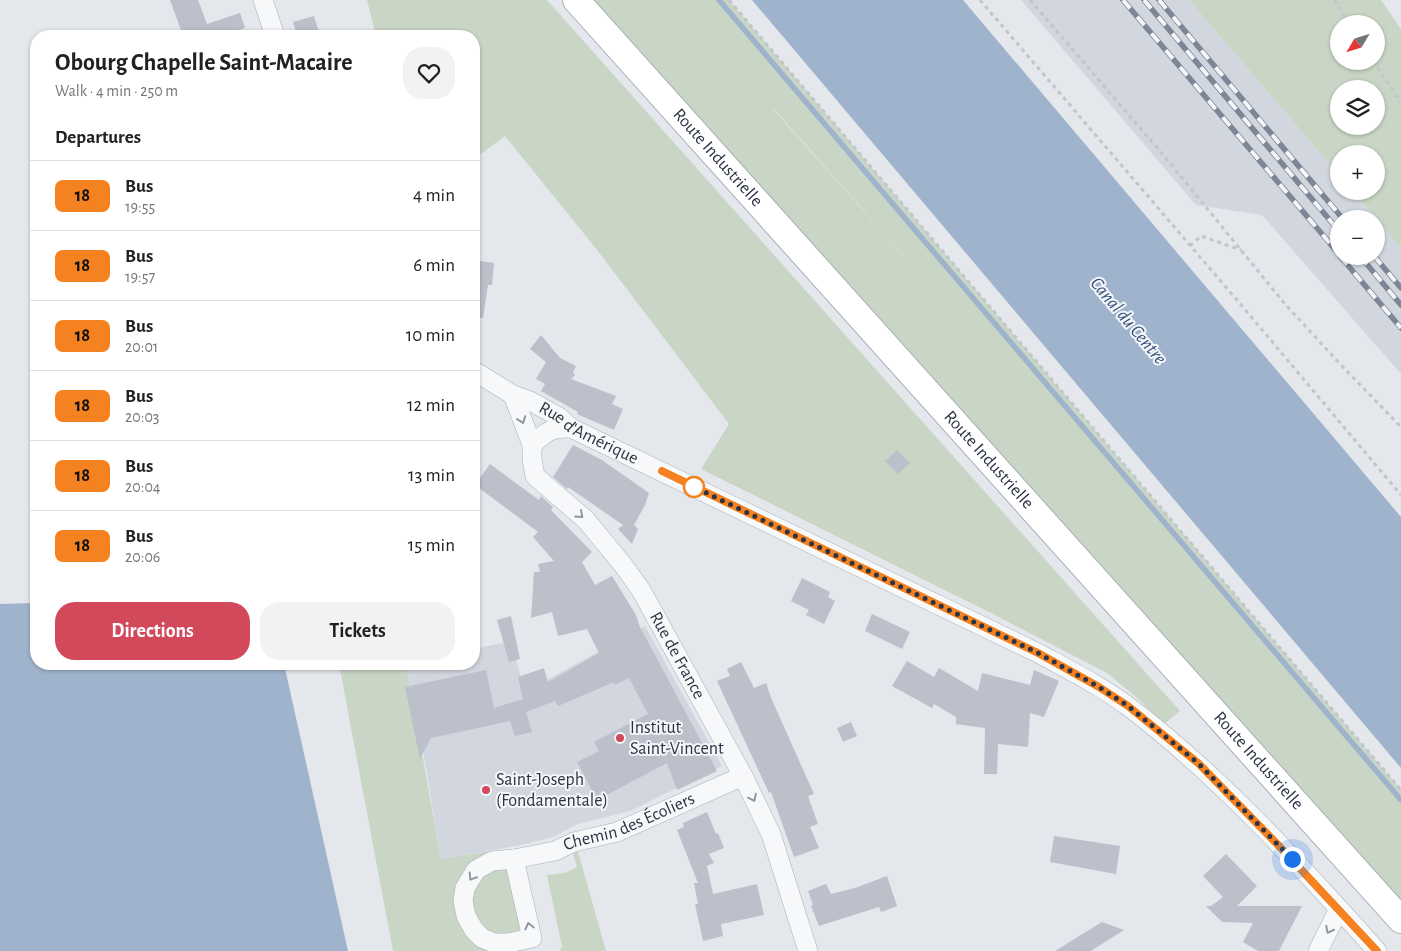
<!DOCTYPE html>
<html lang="en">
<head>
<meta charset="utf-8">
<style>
	:root { --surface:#fff; --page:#f2f2f2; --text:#202124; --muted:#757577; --line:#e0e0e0; --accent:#d1495b }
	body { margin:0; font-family:"Alegreya Sans",sans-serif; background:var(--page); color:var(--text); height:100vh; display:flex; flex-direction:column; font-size:19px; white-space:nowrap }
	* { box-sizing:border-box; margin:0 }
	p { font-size:16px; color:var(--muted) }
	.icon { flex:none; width:28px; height:28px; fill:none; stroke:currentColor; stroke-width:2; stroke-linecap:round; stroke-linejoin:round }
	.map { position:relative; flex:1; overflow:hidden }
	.side { position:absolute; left:30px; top:30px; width:450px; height:640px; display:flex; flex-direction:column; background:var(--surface); border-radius:20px; box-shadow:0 1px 4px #0004 }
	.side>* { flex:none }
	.badge { padding:0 10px; border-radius:8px; font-size:18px; line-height:32px }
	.needle { width:32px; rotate:232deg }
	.tools { position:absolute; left:1330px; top:15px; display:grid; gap:10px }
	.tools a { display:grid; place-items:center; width:55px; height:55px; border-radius:50%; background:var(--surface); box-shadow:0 1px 4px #0004; font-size:25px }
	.you { position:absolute; width:25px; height:25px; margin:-12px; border:4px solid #fff; border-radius:50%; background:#1a73e8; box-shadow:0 0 0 8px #1a73e833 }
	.map>.badge { position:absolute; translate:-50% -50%; box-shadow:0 0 0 2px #fff }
	h2 { padding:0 25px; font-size:19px; line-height:45px }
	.round { display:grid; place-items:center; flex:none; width:52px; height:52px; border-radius:20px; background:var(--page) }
	.headline { display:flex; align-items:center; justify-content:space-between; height:85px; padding:0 25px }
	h1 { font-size:24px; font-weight:700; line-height:38px }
	.cta { display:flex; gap:10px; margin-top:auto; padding:10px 25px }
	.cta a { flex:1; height:58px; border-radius:20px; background:var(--accent); color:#fff; font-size:20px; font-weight:700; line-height:58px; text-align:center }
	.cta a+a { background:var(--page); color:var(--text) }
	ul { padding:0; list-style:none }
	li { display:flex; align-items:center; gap:15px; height:70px; padding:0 25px; border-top:1px solid var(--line) }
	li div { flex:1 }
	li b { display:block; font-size:19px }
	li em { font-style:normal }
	li .badge { min-width:55px; font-weight:700; text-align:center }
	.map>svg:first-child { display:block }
	.built { fill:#d2d6de }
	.green { fill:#c9d6c5; fill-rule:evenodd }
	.water { fill:#9fb4cc }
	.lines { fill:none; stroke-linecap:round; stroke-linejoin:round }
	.stream { stroke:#9fb4cc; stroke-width:5.5 }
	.building { fill:#bbc0ca }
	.street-casing { stroke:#a9aeb7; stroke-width:20 }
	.secondary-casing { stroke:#a9aeb7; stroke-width:28 }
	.path { stroke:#c2c5cb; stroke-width:3; stroke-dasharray:4 4; stroke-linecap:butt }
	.street { stroke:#f7f8fa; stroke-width:19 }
	.secondary { stroke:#fff; stroke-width:26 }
	.rail-casing { stroke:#7d8696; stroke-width:5.5 }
	.rail { stroke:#f4f6f9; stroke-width:4; stroke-dasharray:11; stroke-linecap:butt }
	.oneway { stroke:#9196a0 }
	.line-casing { stroke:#fff; stroke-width:11 }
	.line { stroke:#f58220; stroke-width:8 }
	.walk { stroke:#2b3445; stroke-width:5; stroke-dasharray:0 9 }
	.stop-dot { fill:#fff; stroke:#f58220; stroke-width:2.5 }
	.poi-dot { fill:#d1495b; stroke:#f4f6f9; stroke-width:2 }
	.labels { text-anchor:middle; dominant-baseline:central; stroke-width:4; stroke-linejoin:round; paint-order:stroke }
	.street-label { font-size:18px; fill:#2b3445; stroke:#f4f6f9 }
	.poi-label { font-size:18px; fill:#2b3445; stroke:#f4f6f9; text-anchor:start }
	.water-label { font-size:19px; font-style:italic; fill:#34527a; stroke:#f4f6f9 }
</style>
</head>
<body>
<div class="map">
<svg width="1401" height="951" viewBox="0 0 1401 951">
	<rect width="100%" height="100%" fill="#e4e7ec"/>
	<g class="built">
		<path d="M 1021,0 L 1189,0 L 1339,175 L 1339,191 L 1353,191 L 1376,219 L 1339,219 L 1339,256 L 1376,256 L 1376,219 L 1401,248 L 1401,374 L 1262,215 L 1196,205 Z"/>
		<path d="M 645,626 L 722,766 L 630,811 L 578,824 L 553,837 L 521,845 L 441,859 L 422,743 L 406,664 L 474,664 L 474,649 L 511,641 L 525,692 Z"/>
	</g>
	<g class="green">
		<path d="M 367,0 L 547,0 L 1180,711 L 1164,724 L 1136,697 L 1107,673 L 993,614 L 701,469 L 729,424 L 598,251 L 505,136 L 474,159 L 474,36 L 376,36 Z"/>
		<path d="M 576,0 L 729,0 L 1401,790 L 1401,920 ZM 774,109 L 964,324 L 773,109 Z"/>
		<path d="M 1189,0 L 1381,0 L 1401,29 L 1401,248 L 1353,191 L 1376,191 L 1376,154 L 1339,154 L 1339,175 ZM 1339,24 L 1376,24 L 1376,61 L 1339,61 ZM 1339,89 L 1376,89 L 1376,126 L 1339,126 Z"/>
		<path d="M 339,664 L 406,664 L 441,859 L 490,851 L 493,861 L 514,859 L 532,938 L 499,951 L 393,951 Z"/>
		<path d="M 578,852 L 606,951 L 559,951 L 562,947 L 547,875 L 565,873 L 577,867 L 573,853 Z"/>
	</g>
	<g class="water">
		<path d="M 752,0 L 963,0 L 1401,517 L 1401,768 Z"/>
		<path d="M 36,603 L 36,664 L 284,664 L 348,951 L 0,951 L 0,604 Z"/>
	</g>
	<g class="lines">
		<path class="stream" d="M 719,0 L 1401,800"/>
	</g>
	<g class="building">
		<path d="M 170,0 L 198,0 L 207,24 L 240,13 L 245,28 L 220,36 L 179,36 L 179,34 L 182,33 Z"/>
		<path d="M 314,16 L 320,36 L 297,36 L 293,22 Z"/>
		<path d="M 474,260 L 494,263 L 492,285 L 488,285 L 483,318 L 474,317 Z"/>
		<path d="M 541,335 L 560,358 L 576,366 L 573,372 L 575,375 L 571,379 L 616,396 L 612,404 L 623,409 L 614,430 L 577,414 L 578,412 L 541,391 L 545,384 L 536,379 L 546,362 L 530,349 Z"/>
		<path d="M 573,445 L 602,460 L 649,493 L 645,505 L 634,525 L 638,529 L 632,544 L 618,529 L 623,525 L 568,487 L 567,489 L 553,477 Z"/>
		<path d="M 897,450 L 910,463 L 898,474 L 885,461 Z"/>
		<path d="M 490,464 L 539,500 L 541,496 L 553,507 L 551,510 L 592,552 L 582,562 L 595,585 L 612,576 L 636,615 L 640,627 L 717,771 L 677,790 L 667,763 L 597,800 L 577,762 L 599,751 L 594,742 L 648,714 L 629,678 L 615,685 L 614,682 L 558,706 L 555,701 L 526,712 L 532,732 L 515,736 L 510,721 L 431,738 L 420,759 L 405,687 L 486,670 L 494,708 L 523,699 L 523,700 L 518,677 L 544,668 L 548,682 L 599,653 L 587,629 L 558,636 L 552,612 L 531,618 L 534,572 L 540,572 L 538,564 L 554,561 L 533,537 L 538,532 L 475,485 Z"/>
		<path d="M 802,578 L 830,592 L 828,597 L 835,601 L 824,624 L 806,615 L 809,610 L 791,601 Z"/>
		<path d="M 872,614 L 910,632 L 902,649 L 865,631 Z"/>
		<path d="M 511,616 L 520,659 L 509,662 L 497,620 Z"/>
		<path d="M 907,661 L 934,677 L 939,668 L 978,691 L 982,673 L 1030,685 L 1034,670 L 1059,681 L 1044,717 L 1030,713 L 1028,747 L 998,744 L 997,774 L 984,774 L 985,728 L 956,724 L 956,717 L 934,704 L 932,708 L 892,686 Z"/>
		<path d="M 741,662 L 754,688 L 766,683 L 772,700 L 814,794 L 808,796 L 818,824 L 810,827 L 819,848 L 794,857 L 771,792 L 769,793 L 717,681 L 730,676 L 727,669 Z"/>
		<path d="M 851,722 L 857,736 L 843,742 L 837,728 Z"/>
		<path d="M 707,812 L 716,834 L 718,833 L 724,848 L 709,854 L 714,863 L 707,866 L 713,894 L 757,884 L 764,915 L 721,924 L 723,936 L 703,941 L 695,904 L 698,904 L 694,883 L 698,883 L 677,830 L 684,827 L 683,823 Z"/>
		<path d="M 1054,836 L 1120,846 L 1116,874 L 1050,862 Z"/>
		<path d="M 1226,854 L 1257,886 L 1237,906 L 1302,906 L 1279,951 L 1258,951 L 1243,942 L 1253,923 L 1222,922 L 1206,906 L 1211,906 L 1223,897 L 1203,876 Z"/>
		<path d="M 887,876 L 897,906 L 881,912 L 879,907 L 819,926 L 811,906 L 813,905 L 808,891 L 826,884 L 831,894 L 855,888 Z"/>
		<path d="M 1102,922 L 1124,930 L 1091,951 L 1055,951 Z"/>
	</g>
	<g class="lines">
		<defs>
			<g id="street">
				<path d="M 263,0 L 275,36"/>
				<path id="s1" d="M 474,371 L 513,395 L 530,401 L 559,417 L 571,428 L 1038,653 C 1069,670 1101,686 1129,707 C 1221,777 1300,865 1377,951"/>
				<path id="s2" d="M 513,395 L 532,445 L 532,459 L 535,476 L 586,520 L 623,565 L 641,590 L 743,776 L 771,834 L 808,951"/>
				<path d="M 532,445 C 547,431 550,428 571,428"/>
				<path id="s3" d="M 508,943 L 494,943 L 482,938 L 474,930 L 466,916 L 463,901 L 465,888 L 476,870 L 492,861 L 514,859 L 555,851 L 574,842 L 617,832 L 743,776"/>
				<path d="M 500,950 L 508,943 L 532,938 L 514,859"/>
				<path d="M 1318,951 L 1339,909"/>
			</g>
			<g id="secondary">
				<path id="s4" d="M 576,0 L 1401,920"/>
			</g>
		</defs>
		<use href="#street" class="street-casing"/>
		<use href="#secondary" class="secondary-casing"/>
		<g class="path">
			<path d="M 729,0 L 1401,790"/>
			<path d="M 980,0 L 1242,306 L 1401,495"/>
			<path d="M 1030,0 L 1165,157 L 1285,304 L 1341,365 L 1401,427"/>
			<path d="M 1334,0 L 1349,24"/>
			<path d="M 1373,61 L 1401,102"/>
			<path d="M 1190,246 L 1201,236 L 1241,250"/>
		</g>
		<use href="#street" class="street"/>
		<use href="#secondary" class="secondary"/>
		<defs>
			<g id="rail">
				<path d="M 1123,0 L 1339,254"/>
				<path d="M 1144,0 L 1339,231"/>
				<path d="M 1159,0 L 1343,219"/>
				<path d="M 1340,256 L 1401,328"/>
				<path d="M 1360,256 L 1401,305"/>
				<path d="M 1374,256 L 1401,288"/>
			</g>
		</defs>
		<use href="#rail" class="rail-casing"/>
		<use href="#rail" class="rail"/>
	</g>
	<defs><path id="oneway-chevron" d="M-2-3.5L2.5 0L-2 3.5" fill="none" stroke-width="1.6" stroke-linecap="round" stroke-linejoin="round" transform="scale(1.25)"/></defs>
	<g class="oneway">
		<use href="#oneway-chevron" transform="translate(522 420) rotate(70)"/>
		<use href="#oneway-chevron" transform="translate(580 515) rotate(42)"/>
		<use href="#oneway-chevron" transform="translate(753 798) rotate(64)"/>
		<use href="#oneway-chevron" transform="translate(472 877) rotate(123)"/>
		<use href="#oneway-chevron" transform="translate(529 926) rotate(-103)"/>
		<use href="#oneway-chevron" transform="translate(1329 930) rotate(117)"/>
	</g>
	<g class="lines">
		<defs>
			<path id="line" d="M 662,471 L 1038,653 L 1099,687 L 1128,706 L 1198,763 L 1280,847 L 1377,951"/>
		</defs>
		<use href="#line" class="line-casing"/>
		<use href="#line" class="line"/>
		<path class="walk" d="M 694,487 L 692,486 L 1038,653 L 1099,687 L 1128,706 L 1198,763 L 1292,859"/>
	</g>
	<circle class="stop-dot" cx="694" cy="487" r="10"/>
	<g class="poi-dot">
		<circle cx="620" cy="738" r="5"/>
		<circle cx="486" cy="790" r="5"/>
	</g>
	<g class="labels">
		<g class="street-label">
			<text stroke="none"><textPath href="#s4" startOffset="212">Route Industrielle</textPath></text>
			<text stroke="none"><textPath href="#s1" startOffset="131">Rue d'Amérique</textPath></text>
			<text stroke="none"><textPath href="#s4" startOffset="618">Route Industrielle</textPath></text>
			<text stroke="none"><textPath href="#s2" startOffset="316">Rue de France</textPath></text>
			<text stroke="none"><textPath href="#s4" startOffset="1022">Route Industrielle</textPath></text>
			<text stroke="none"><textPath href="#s3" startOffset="266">Chemin des Écoliers</textPath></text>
		</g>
		<g class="poi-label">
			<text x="630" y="728">Institut<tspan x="630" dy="21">Saint-Vincent</tspan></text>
			<text x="496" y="780">Saint-Joseph<tspan x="496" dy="21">(Fondamentale)</tspan></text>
		</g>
		<g class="water-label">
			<text transform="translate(1128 321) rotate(50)">Canal du Centre</text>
		</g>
	</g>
</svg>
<div class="tools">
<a><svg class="needle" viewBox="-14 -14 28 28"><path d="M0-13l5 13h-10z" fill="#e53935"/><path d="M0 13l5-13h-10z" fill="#757577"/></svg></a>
<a><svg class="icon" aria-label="layers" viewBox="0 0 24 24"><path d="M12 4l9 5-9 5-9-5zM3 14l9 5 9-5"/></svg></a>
<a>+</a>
<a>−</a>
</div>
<div class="you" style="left:1292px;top:859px"></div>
<section class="side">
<div class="headline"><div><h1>Obourg Chapelle Saint-Macaire</h1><p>Walk · 4 min · 250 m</p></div><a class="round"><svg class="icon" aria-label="heart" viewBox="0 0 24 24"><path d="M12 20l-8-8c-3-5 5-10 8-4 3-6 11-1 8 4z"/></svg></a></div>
<h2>Departures</h2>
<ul>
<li><span class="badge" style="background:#f58220;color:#111">18</span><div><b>Bus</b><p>19:55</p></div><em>4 min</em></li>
<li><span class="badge" style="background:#f58220;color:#111">18</span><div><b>Bus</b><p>19:57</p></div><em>6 min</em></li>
<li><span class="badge" style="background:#f58220;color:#111">18</span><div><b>Bus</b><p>20:01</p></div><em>10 min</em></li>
<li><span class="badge" style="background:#f58220;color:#111">18</span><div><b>Bus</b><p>20:03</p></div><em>12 min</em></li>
<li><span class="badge" style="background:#f58220;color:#111">18</span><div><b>Bus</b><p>20:04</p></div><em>13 min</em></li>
<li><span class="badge" style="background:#f58220;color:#111">18</span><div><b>Bus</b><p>20:06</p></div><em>15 min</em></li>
</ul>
<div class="cta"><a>Directions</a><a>Tickets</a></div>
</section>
</div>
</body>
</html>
